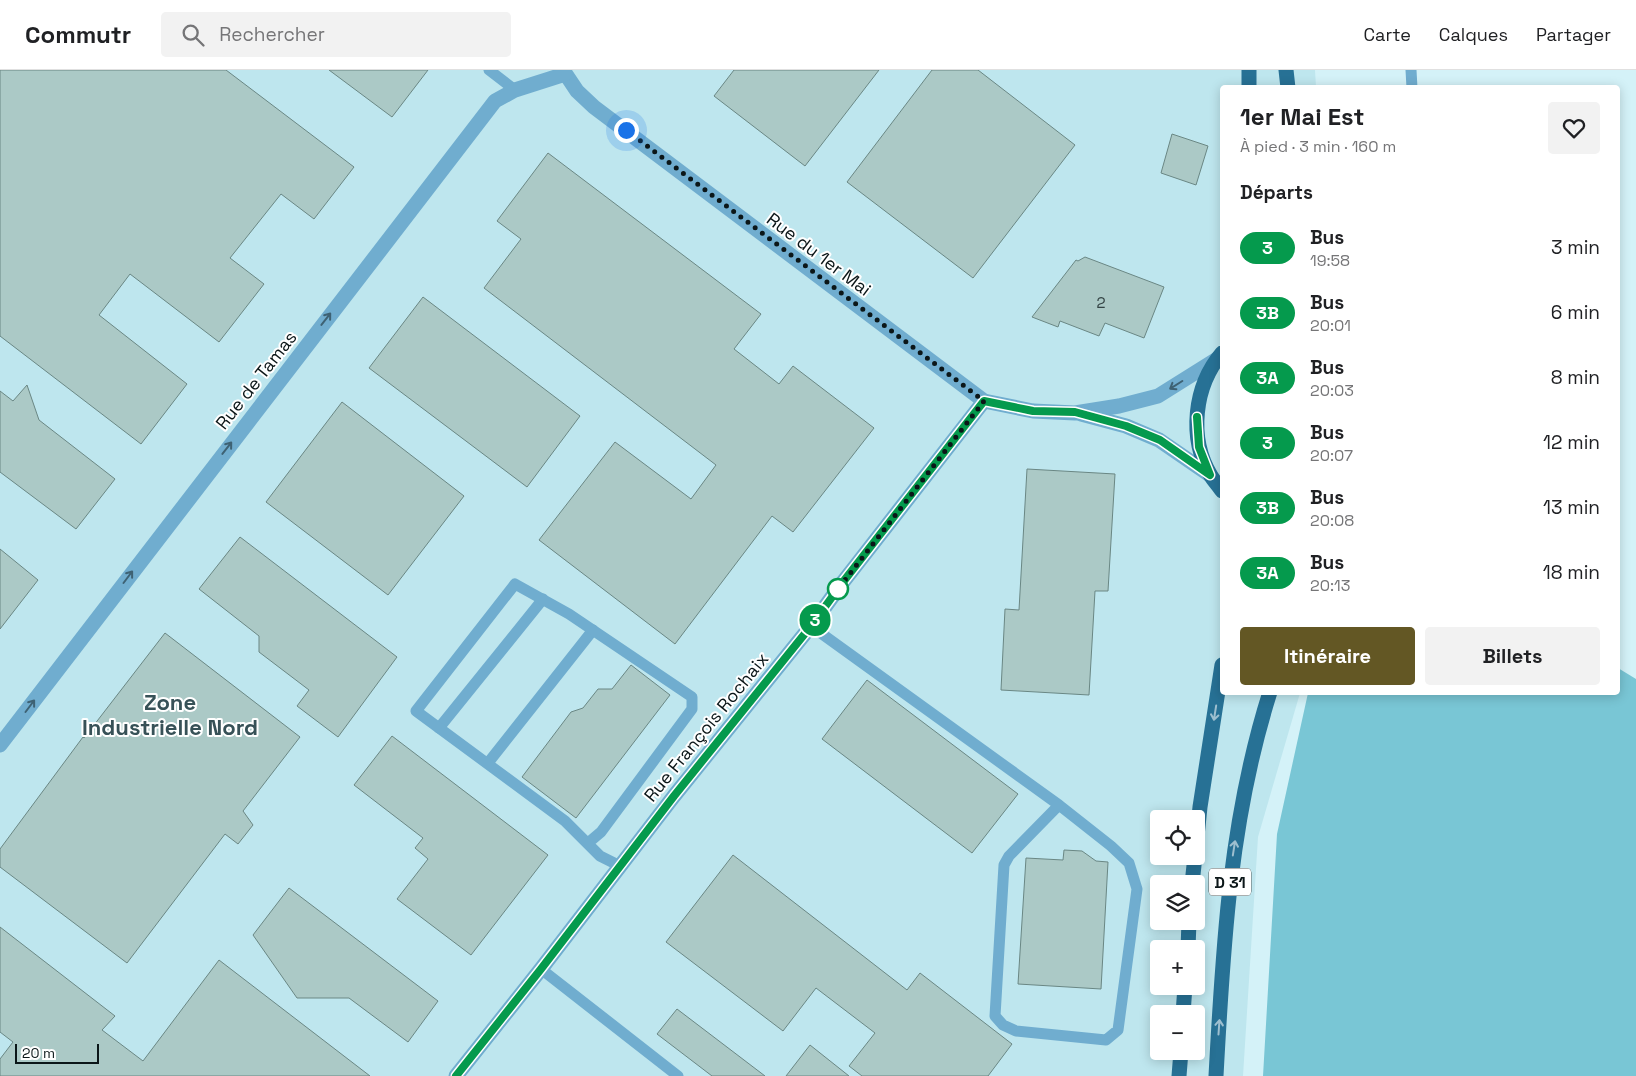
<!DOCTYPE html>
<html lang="fr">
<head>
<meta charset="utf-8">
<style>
	:root { --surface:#fff; --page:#f2f2f2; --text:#202124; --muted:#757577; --line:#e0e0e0; --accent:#635724 }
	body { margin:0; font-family:"Space Grotesk",sans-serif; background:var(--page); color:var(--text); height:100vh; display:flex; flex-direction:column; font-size:19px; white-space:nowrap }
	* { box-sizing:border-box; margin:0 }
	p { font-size:16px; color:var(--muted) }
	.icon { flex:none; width:28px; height:28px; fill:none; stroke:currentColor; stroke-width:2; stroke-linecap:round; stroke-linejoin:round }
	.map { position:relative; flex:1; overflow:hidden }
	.side { position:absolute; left:1220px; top:15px; width:400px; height:610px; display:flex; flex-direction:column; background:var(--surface); border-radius:5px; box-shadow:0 2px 12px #0003 }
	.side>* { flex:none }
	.badge { padding:0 10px; border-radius:16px; font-size:18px; line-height:32px }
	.tools { position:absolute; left:1150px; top:740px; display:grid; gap:10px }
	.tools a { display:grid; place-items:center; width:55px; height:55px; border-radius:5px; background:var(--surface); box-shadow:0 2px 12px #0003; font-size:25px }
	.scale { position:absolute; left:15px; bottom:12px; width:84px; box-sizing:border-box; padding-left:5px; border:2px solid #0b1618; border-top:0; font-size:14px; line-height:18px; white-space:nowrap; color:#0b1618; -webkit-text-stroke:4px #fff; paint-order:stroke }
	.you { position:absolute; width:25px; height:25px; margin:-12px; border:4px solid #fff; border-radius:50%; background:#1a73e8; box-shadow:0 0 0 8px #1a73e833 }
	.map>.badge { position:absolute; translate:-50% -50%; box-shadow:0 0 0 2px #fff }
	h2 { padding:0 20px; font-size:19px; line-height:45px }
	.round { display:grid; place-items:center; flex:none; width:52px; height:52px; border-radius:5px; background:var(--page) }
	.summary { display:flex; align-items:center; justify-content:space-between; height:85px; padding:0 20px }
	h1 { font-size:24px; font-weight:600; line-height:38px }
	.action { display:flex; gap:10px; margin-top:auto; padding:10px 20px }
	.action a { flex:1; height:58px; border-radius:5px; background:var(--accent); color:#fff; font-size:20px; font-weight:600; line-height:58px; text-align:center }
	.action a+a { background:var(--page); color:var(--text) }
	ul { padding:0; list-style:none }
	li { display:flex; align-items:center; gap:15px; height:65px; padding:0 20px }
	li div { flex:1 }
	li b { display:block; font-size:19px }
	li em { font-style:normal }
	li .badge { min-width:55px; font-weight:700; text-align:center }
	header { display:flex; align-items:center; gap:30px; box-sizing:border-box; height:70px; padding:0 25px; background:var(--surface); border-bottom:1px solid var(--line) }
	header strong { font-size:24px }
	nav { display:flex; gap:28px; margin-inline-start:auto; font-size:18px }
	.search { width:350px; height:45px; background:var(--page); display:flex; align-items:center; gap:12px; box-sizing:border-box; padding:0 18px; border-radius:5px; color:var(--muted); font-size:19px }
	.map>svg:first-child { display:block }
	.built { fill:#bee6ee; fill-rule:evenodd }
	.green { fill:#79c6d5 }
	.building { fill:#abc9c6; stroke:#6a8784 }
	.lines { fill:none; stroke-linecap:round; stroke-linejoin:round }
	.service { stroke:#70adcf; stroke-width:11 }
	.minor { stroke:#70adcf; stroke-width:15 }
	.primary { stroke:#277195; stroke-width:15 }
	.oneway { stroke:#3e6274 }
	.oneway2 { stroke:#9ebfcf }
	.line-casing { stroke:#fff; stroke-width:11 }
	.line { stroke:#059a4d; stroke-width:8 }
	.walk { stroke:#0b1618; stroke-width:5; stroke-dasharray:0 9 }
	.stop-dot { fill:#fff; stroke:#059a4d; stroke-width:2.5 }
	.labels { text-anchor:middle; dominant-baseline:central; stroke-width:4; stroke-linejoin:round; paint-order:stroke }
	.number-label { font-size:15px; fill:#334344 }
	.shield { fill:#fff; stroke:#545c5d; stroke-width:1 }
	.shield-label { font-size:16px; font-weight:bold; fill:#0b1618 }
	.street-label { font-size:18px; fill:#0b1618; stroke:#fff }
	.district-label { font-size:22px; font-weight:bold; fill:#375157; stroke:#fff }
</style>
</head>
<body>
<header>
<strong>Commutr</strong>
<div class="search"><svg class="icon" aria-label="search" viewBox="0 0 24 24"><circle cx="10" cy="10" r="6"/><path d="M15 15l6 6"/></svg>Rechercher</div>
<nav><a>Carte</a><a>Calques</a><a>Partager</a></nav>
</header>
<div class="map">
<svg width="1636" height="1006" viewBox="0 0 1636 1006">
	<rect width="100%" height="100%" fill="#d4f2f8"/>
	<path class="built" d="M 0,0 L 1315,0 L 1316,17 L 1222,18 L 1222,622 L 1300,623 L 1258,767 L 1243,1006 L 0,1006 ZM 1159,749 L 1196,749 L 1196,786 L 1159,786 ZM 1159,814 L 1196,814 L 1196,851 L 1159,851 ZM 1159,879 L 1196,879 L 1196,916 L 1159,916 ZM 1159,944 L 1196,944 L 1196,981 L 1159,981 Z"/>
	<path class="green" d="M 1618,598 L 1636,609 L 1636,1006 L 1263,1006 L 1277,764 L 1308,623 L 1618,622 Z"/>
	<g class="building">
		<path d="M 0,0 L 226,0 L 354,97 L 314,149 L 281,124 L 230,188 L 264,214 L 219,272 L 130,204 L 99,245 L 187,314 L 141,374 L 0,266 Z"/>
		<path d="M 329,0 L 428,0 L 392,47 Z"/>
		<path d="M 734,0 L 879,0 L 805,96 L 714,26 Z"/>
		<path d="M 932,0 L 978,0 L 1075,75 L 973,208 L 847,112 Z"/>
		<path d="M 1172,64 L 1208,76 L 1196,115 L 1161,103 Z"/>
		<path d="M 548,83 L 761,244 L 734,279 L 779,314 L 793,296 L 874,358 L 793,462 L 772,446 L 675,574 L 539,470 L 615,372 L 691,429 L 716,395 L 484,218 L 521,169 L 497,151 Z"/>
		<path d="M 1085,187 L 1164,217 L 1144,268 L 1105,253 L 1099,266 L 1060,251 L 1058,257 L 1032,247 L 1076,190 L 1078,191 Z"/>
		<path d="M 423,227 L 580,346 L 527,417 L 369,298 Z"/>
		<path d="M 27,315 L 39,350 L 115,409 L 76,459 L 0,402 L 0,321 L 13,331 Z"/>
		<path d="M 342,332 L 464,426 L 388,525 L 266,432 Z"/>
		<path d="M 1027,399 L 1115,404 L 1108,521 L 1095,521 L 1089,625 L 1001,620 L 1005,539 L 1019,540 Z"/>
		<path d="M 240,467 L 397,587 L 338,667 L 297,636 L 309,620 L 259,582 L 259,566 L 199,519 Z"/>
		<path d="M 0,479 L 38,510 L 0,559 Z"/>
		<path d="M 165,563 L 300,667 L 243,741 L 253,755 L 238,774 L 225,764 L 127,893 L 0,797 L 0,779 L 83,667 L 84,668 Z"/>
		<path d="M 631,595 L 670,625 L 576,748 L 522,707 L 571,642 L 583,638 L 598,619 L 612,619 Z"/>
		<path d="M 867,610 L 1018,724 L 972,783 L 822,669 Z"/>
		<path d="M 392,666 L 548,785 L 471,885 L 397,829 L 428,789 L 415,778 L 423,768 L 354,715 Z"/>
		<path d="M 1064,780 L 1082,781 L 1096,791 L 1108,792 L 1101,919 L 1018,914 L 1026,788 L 1063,790 Z"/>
		<path d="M 733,785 L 907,920 L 920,903 L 1012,974 L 988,1006 L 862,1006 L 849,996 L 875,963 L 816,918 L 783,961 L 666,872 Z"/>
		<path d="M 289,818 L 438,931 L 408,972 L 349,928 L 297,928 L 253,865 Z"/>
		<path d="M 0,857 L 115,946 L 102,960 L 143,991 L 219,890 L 370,1006 L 0,1006 L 0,989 L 13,972 L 0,962 Z"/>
		<path d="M 677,939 L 765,1006 L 712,1006 L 657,964 Z"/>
		<path d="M 810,975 L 849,1006 L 786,1006 Z"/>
	</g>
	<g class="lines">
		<g class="service">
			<path d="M 489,0 L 515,20"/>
			<path d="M 1411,0 L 1412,18"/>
			<path d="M 811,556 L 1059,735 L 1111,776 L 1129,793 L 1137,819 L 1118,960 L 1106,970 L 1016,961 L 1003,955 L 995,946 L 1004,795 L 1009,786 L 1059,735"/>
			<path d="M 439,658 L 543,529"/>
			<path d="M 488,693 L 593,560"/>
			<path d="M 588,773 L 601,762 L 692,639 L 692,627 L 569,544 L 515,514 L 416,641 L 565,751 L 600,786 L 620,796"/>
			<path d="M 541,899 L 678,1006"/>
		</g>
		<g class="minor">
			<path d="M 563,0 L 577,21 L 594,37 L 984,331 L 1033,341 L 1075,343 L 1119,336 L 1158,326 L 1217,289"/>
			<path d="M 1081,344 L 1126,356 L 1159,370 L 1210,405"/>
			<path d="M 0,675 L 495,31 L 515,20 L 565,4"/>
			<path d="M 456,1006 L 541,899 L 674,726 L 811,556 L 843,512 L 984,331"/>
		</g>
		<g class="primary">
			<path d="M 1286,0 L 1288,18"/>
			<path d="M 1249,18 L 1249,0"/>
			<path d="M 1222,283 C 1194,316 1188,368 1211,406 C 1214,411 1219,416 1222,421"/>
			<path d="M 1196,776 L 1200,737 L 1222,595"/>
			<path d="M 1192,814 L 1195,786"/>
			<path d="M 1188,879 L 1189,851"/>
			<path d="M 1183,944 L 1185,916"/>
			<path d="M 1179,1006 L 1181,981"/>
			<path d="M 1216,1006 C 1223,875 1230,748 1270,622"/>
		</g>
	</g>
	<defs><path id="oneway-shaft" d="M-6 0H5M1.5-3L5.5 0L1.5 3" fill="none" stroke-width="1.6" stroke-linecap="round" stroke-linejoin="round" transform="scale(1.25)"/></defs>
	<g class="oneway">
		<use href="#oneway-shaft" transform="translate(326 249) rotate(-52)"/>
		<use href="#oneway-shaft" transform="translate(1176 315) rotate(148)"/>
		<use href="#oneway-shaft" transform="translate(227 378) rotate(-52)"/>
		<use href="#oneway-shaft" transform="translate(128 507) rotate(-53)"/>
		<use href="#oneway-shaft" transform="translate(30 636) rotate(-53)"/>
	</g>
	<g class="oneway2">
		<use href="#oneway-shaft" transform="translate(1215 643) rotate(99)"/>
		<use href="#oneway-shaft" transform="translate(1234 778) rotate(-81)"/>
		<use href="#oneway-shaft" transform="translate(1219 957) rotate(-86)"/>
	</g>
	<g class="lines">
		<defs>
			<path id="line" d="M 456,1006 L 541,899 L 674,726 L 811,556 L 843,512 L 984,331 L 1033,341 L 1075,342 L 1126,356 L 1160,370 L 1210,405 L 1199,377 L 1197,347"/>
		</defs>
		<use href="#line" class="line-casing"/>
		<use href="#line" class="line"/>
		<path class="walk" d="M 626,60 L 984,331 L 838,519"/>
	</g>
	<circle class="stop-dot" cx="838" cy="519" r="10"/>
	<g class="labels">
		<g class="number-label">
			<text x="1101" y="232">2</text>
		</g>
		<rect class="shield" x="1209" y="798.5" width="42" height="27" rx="4"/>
		<g class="shield-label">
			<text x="1230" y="812">D 31</text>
		</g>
		<g class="street-label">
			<text transform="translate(819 184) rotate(37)">Rue du 1er Mai</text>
			<text transform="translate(256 310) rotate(-52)">Rue de Tamas</text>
			<text transform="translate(706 657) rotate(-51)">Rue François Rochaix</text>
		</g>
		<g class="district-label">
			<text x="170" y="632">Zone<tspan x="170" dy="25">Industrielle Nord</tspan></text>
		</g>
	</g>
</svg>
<div class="tools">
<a><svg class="icon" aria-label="locate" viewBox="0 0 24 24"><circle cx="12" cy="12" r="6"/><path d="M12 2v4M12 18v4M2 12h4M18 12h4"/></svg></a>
<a><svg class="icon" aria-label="layers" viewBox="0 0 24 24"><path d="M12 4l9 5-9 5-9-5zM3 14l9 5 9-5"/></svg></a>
<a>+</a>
<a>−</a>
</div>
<div class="scale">20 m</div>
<div class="you" style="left:626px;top:60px"></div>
<b class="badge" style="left:815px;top:550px;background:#059a4d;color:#fff">3</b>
<section class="side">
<div class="summary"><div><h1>1er Mai Est</h1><p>À pied · 3 min · 160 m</p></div><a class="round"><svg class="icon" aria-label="heart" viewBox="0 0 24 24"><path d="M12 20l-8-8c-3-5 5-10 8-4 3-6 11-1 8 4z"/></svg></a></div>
<h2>Départs</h2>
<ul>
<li><span class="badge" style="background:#059a4d;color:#fff">3</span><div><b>Bus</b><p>19:58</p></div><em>3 min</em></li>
<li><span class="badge" style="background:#059a4d;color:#fff">3B</span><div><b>Bus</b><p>20:01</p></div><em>6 min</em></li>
<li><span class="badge" style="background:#059a4d;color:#fff">3A</span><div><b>Bus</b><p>20:03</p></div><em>8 min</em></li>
<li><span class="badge" style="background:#059a4d;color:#fff">3</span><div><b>Bus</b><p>20:07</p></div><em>12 min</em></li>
<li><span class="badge" style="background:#059a4d;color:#fff">3B</span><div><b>Bus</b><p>20:08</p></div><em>13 min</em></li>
<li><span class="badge" style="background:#059a4d;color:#fff">3A</span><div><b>Bus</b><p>20:13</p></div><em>18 min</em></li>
</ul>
<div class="action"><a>Itinéraire</a><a>Billets</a></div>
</section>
</div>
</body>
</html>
